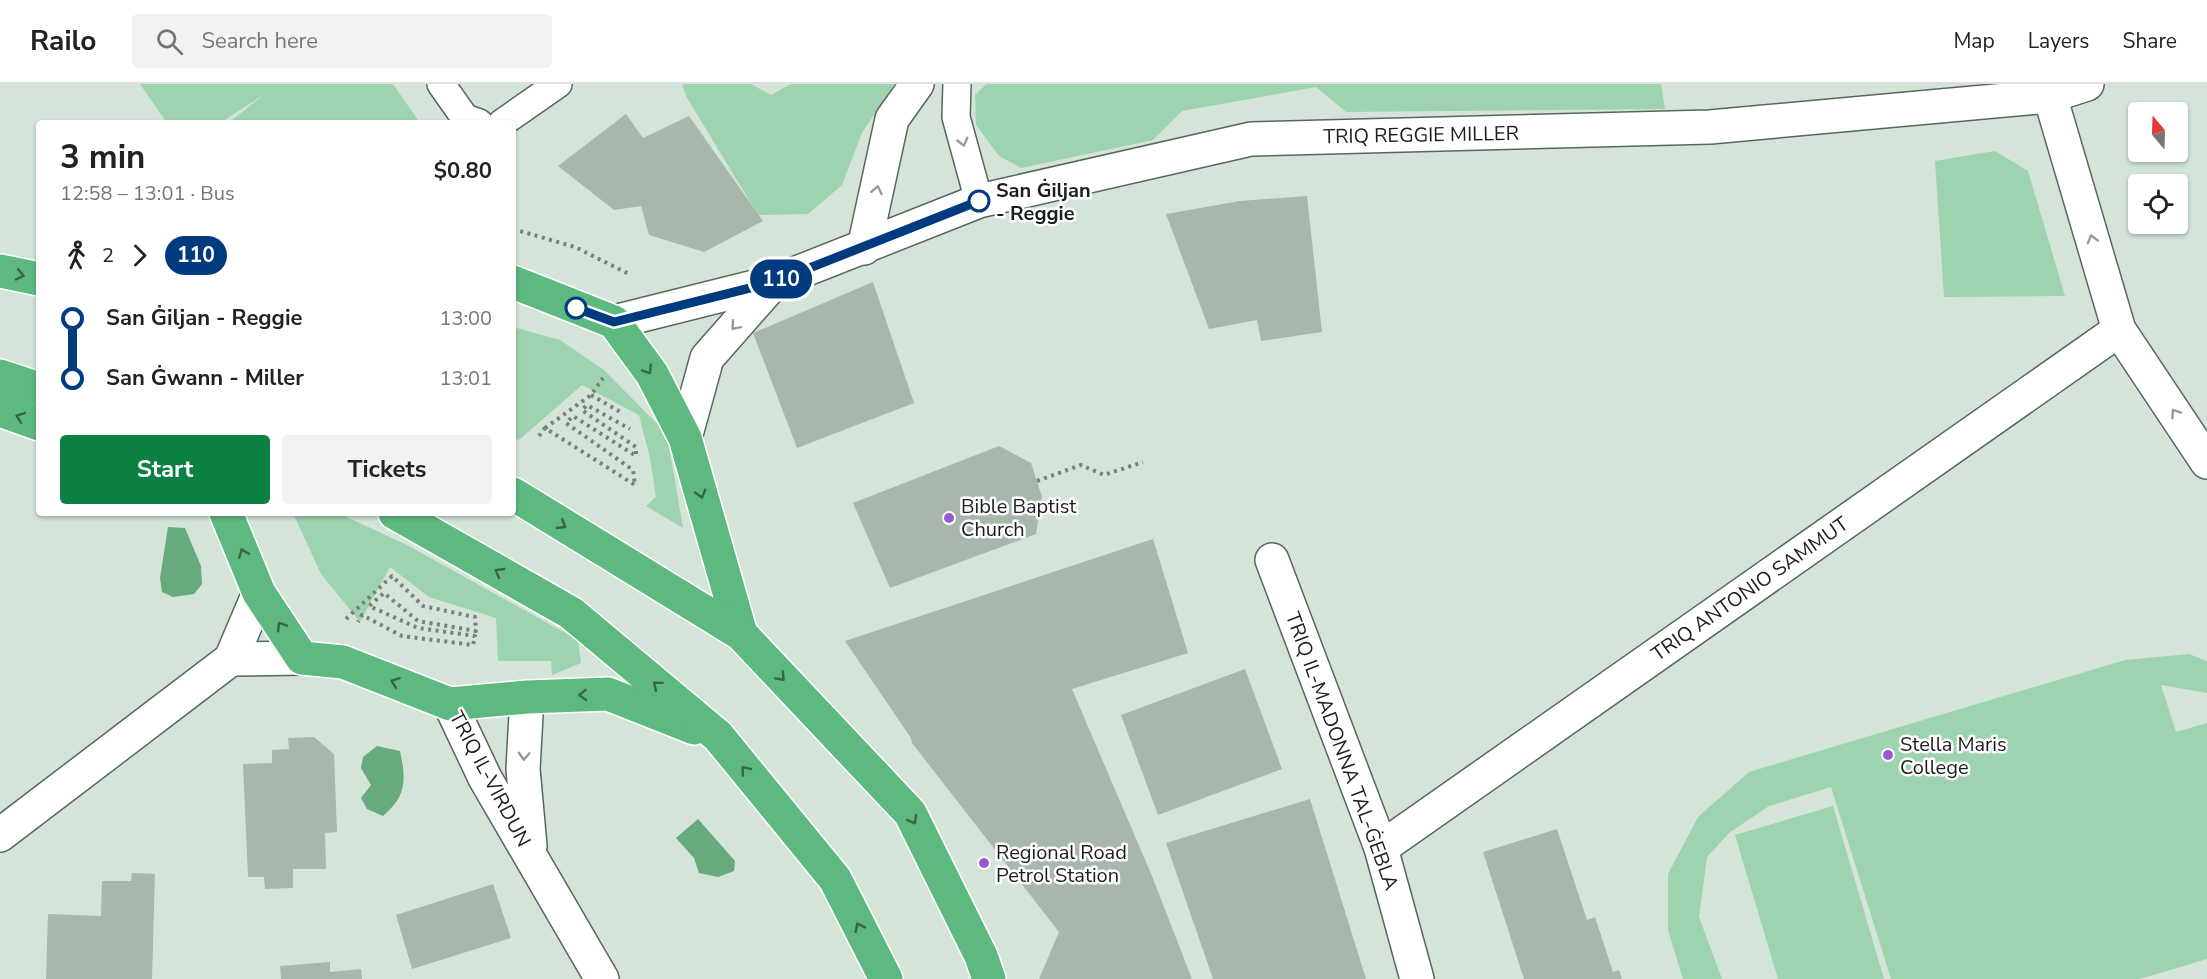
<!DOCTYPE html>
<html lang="en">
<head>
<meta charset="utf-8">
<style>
	:root { --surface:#fff; --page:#f2f2f2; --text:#222; --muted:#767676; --line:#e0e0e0; --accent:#0b8043 }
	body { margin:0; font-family:"Nunito Sans",sans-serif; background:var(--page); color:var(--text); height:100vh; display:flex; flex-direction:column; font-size:22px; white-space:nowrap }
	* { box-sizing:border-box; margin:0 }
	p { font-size:20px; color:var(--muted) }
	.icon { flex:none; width:33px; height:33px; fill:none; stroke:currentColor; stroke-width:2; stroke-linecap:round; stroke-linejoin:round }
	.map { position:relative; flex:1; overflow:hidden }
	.details { position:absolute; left:36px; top:36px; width:480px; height:396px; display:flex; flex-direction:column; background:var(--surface); border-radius:6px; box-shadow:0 2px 4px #0004 }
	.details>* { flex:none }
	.badge { padding:0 12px; border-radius:20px; font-size:21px; line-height:39px }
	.needle { width:39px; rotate:341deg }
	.buttons { position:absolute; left:2128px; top:18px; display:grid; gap:12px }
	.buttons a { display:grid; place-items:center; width:60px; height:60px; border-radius:6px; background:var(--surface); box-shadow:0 2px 4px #0004; font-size:30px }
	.map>.badge { position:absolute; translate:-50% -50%; box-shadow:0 0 0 3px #fff }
	.legs { display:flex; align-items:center; gap:9px; height:66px; padding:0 24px; font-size:20px }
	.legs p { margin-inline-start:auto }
	.head { display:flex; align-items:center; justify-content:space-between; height:102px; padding:0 24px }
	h1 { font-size:33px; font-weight:700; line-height:45px }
	.cta { display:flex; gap:12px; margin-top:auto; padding:12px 24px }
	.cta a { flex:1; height:69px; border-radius:6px; background:var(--accent); color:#fff; font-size:24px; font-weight:700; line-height:69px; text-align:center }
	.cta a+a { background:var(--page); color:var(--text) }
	ul { padding:0 24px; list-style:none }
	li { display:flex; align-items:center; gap:21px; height:60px; font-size:22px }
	li i { display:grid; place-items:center; width:9px; height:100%; margin:0 8px; background:currentColor }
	li i::after { content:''; width:15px; height:15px; margin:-8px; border:4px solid; border-radius:50%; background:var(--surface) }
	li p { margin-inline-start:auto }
	li:first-child i { background:linear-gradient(#0000 50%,currentColor 0) }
	li:last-child i { background:linear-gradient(currentColor 50%,#0000 0) }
	header { display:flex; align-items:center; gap:36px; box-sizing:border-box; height:84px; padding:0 30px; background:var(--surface); border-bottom:2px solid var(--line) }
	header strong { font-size:28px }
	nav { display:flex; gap:33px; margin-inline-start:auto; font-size:21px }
	.search { width:420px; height:54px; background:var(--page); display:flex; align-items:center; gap:15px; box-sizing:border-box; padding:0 21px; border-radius:6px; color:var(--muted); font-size:22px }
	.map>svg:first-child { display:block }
	.green { fill:#9ed3af }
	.water { fill:#66aa7e }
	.building { fill:#a7b7ac }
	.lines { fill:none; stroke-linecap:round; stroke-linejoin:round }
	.lane-casing { stroke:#58675c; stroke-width:30 }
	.street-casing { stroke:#58675c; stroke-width:36 }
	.highway-casing { stroke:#fff; stroke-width:36 }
	.path { stroke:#768179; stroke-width:4; stroke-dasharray:3 4.5; stroke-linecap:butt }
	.lane { stroke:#fff; stroke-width:27 }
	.street { stroke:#fff; stroke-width:33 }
	.highway { stroke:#5eb981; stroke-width:33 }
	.oneway { stroke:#989a98 }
	.oneway2 { stroke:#386449 }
	.line-1-casing { stroke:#fff; stroke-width:14 }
	.line-1 { stroke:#003b80; stroke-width:9 }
	.stop-1-dot { fill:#fff; stroke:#003b80; stroke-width:3 }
	.poi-dot { fill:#965ad1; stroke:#fff; stroke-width:2 }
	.labels { text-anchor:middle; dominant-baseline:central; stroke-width:5; stroke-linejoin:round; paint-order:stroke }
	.street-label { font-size:20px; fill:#191f1b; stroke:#fff }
	.stop-label { font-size:20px; font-weight:bold; fill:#191f1b; stroke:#fff; text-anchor:start }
	.poi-label { font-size:20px; fill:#191f1b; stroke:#fff; text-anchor:start }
</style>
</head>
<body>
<header>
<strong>Railo</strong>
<div class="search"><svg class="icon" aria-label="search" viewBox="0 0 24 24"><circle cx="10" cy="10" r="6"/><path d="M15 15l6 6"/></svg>Search here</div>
<nav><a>Map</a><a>Layers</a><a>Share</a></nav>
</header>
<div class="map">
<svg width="2207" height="895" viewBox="0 0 2207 895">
	<rect width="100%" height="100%" fill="#d4e4d8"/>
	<g class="green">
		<path d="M 140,0 L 393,0 L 420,39 L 228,39 L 265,10 L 220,39 L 167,39 Z"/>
		<path d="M 682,0 L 751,0 L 771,11 L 791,0 L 894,0 L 862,49 L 842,101 L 808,130 L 758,131 L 686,12 Z"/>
		<path d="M 986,0 L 1661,0 L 1665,25 L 1346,28 L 1316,3 L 1182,27 L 1153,56 L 1021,84 L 999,72 L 976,41 L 975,11 Z"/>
		<path d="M 1995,67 L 2028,87 L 2065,212 L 1944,213 L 1935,77 Z"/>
		<path d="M 513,243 L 560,256 L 604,286 L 667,350 L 683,444 L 646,422 L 656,413 L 650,374 L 639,331 L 582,301 L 519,356 L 513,353 Z"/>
		<path d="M 293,429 L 338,429 L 407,461 L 578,556 L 581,579 L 552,591 L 551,577 L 498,577 L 496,534 L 429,513 L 390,483 L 360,538 L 321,490 Z"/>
		<path d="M 2189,570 L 2207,577 L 2207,609 L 2161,601 L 2176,648 L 2207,639 L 2207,875 L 2140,895 L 1891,895 L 1831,703 L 1769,722 L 1729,749 L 1707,773 L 1699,833 L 1722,895 L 1683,895 L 1668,846 L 1668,790 L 1698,733 L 1749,688 L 2125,576 Z"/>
		<path d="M 1833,722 L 1884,895 L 1778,895 L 1735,751 Z"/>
	</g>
	<g class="water">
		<path d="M 168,443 L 185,444 L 201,482 L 202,500 L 194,510 L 173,513 L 162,508 L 160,494 Z"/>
		<path d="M 377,662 L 400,667 C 406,695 407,712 383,732 L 367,725 L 361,714 L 371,701 L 361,684 L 363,673 Z"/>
		<path d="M 698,735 L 735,777 L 734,787 L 718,793 L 699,789 L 694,774 L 676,754 Z"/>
	</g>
	<g class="building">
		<path d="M 626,30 L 643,54 L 689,32 L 763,137 L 704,168 L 649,151 L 641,122 L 614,126 L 558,82 Z"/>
		<path d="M 1307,112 L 1322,248 L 1261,257 L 1257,236 L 1209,245 L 1166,130 L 1240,117 Z"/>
		<path d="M 873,198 L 914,319 L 797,364 L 753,249 Z"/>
		<path d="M 999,362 L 1031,379 L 1042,413 L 1036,450 L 890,504 L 853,419 Z"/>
		<path d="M 1153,455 L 1188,569 L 1072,605 L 1152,792 L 1192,895 L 1039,895 L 1059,848 L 912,659 L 911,654 L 845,557 Z"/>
		<path d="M 1245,585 L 1282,685 L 1158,731 L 1121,631 Z"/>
		<path d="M 314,653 L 334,670 L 337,748 L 325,749 L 326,785 L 293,785 L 293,804 L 265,805 L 264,793 L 248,793 L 243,680 L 272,679 L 272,666 L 289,665 L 288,654 Z"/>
		<path d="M 1310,715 L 1366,895 L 1213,895 L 1166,759 Z"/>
		<path d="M 1557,745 L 1587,836 L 1595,833 L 1613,888 L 1619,886 L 1622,895 L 1524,895 L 1483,768 Z"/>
		<path d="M 132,789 L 155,790 L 152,895 L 46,895 L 48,830 L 101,832 L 102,797 L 131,797 Z"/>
		<path d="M 493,800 L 511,854 L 412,885 L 396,831 Z"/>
		<path d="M 330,878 L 330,888 L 361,885 L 362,895 L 281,895 L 280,882 Z"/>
	</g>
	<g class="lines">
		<defs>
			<g id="lane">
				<path d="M 441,0 L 465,34 L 479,39"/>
				<path d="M 957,0 L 956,33 L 979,117"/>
				<path d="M 502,39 L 558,0"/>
			</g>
			<g id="street">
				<path d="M 2050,12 L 2119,246 L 2207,378"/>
				<path d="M 864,164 L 892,35 L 917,0"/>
				<path d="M 614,238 L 774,198 L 979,117 L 1251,55 L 1710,43 L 2050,12 L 2087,0"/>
				<path d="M 685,354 L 707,274 L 774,198"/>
				<path d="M 1272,476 L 1381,764 L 1417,895"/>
				<path d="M 231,575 L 302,574"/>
				<path d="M 527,613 L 523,685 L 530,762"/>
				<path d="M 450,620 L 485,694 L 602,895"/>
				<path d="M 0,751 L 231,575 L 259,509"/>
				<path d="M 1381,764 L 2119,246"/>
			</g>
			<g id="highway">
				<path d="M 0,187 L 39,195"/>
				<path d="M 513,198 L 614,238 L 652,290 L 685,354 L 741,550"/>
				<path d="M 0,292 L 39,305"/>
				<path d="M 0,326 L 39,340"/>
				<path d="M 513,410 L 741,550 L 910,729 L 981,872 L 989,895"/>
				<path d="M 226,429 L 259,509 L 302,574 L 343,578 L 450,620 L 527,613 L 608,610 L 694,644"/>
				<path d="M 395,429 L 571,529 L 718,652 L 835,795 L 886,895"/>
			</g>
		</defs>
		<use href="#lane" class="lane-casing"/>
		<use href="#street" class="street-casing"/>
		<use href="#highway" class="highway-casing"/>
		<g class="path">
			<path d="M 513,145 L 575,163 L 629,190"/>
			<path d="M 591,311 L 622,329"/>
			<path d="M 545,344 L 591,311 L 603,294"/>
			<path d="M 539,352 L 545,344 L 635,401 L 633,386 L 566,339 L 573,332 L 636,372 L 636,363 L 582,326 L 587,321 L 630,345"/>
			<path d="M 1037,397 L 1081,381 L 1104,391 L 1143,378"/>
			<path d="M 346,535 L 392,492 L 423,522 L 475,533 L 476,547 L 418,537 L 384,509 L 369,522 L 418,544 L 475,552 L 473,561 L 402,552 L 362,531 L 358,538"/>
		</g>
		<use href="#lane" class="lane"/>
		<use href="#street" class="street"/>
		<use href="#highway" class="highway"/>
	</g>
	<defs><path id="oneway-chevron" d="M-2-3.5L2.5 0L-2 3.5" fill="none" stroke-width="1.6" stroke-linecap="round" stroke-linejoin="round" transform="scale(1.5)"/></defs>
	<g class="oneway">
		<use href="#oneway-chevron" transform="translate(963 58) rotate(75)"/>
		<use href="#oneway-chevron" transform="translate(877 106) rotate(-78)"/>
		<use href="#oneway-chevron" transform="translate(2092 155) rotate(-106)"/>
		<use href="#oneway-chevron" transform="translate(735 242) rotate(131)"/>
		<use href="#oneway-chevron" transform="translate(2175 329) rotate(-124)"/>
		<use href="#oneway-chevron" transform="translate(524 672) rotate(93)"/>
	</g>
	<g class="oneway2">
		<use href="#oneway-chevron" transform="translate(20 191) rotate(12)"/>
		<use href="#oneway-chevron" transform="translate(648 286) rotate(56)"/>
		<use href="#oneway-chevron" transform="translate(20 333) rotate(-160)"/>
		<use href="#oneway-chevron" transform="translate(701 410) rotate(74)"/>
		<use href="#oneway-chevron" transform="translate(562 441) rotate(32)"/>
		<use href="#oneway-chevron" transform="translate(243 469) rotate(-112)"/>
		<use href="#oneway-chevron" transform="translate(499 488) rotate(-150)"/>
		<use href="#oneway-chevron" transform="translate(281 542) rotate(-123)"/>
		<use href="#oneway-chevron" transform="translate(781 593) rotate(47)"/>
		<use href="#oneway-chevron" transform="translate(395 598) rotate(-159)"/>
		<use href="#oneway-chevron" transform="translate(657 601) rotate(-140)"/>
		<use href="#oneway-chevron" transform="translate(583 611) rotate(178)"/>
		<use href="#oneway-chevron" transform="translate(745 686) rotate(-130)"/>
		<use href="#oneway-chevron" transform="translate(913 736) rotate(61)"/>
		<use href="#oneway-chevron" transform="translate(859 843) rotate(-117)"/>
	</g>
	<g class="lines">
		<defs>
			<path id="line-1" d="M 576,224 L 614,238 L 774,198 L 979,117"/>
		</defs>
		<use href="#line-1" class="line-1-casing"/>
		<use href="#line-1" class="line-1"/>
	</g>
	<g class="stop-1-dot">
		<circle cx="979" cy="117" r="10"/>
		<circle cx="576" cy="224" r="10"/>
	</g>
	<g class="poi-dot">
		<circle cx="949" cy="434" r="6"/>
		<circle cx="1888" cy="671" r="6"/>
		<circle cx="984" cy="779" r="6"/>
	</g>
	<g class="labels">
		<g class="street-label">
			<text transform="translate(1421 51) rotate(-1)">TRIQ REGGIE MILLER</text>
			<text transform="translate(1750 505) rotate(-35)">TRIQ ANTONIO SAMMUT</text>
			<text transform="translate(1342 667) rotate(70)">TRIQ IL-MADONNA TAL-ĠEBLA</text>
			<text transform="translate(490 695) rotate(62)">TRIQ IL-VIRDUN</text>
		</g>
		<g class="stop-label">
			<text x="996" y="106">San Ġiljan<tspan x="996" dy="23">- Reggie</tspan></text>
		</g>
		<g class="poi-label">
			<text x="961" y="422">Bible Baptist<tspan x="961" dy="23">Church</tspan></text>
			<text x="1900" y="660">Stella Maris<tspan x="1900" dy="23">College</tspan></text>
			<text x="996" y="768">Regional Road<tspan x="996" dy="23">Petrol Station</tspan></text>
		</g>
	</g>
</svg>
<div class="buttons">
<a><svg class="needle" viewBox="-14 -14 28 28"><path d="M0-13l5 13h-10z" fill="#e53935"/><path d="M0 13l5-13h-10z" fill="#767676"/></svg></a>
<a><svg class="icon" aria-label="locate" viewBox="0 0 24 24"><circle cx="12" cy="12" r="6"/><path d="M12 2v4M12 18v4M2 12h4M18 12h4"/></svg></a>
</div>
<b class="badge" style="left:781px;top:195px;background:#003b80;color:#fff">110</b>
<section class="details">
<div class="head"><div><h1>3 min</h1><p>12:58 – 13:01 · Bus</p></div><b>$0.80</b></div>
<div class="legs"><svg class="icon" aria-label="walk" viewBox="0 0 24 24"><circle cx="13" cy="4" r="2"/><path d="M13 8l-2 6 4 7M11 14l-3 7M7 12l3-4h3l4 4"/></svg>2<svg class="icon" aria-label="forward" viewBox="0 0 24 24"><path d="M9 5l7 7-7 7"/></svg><b class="badge" style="background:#003b80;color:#fff">110</b></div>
<ul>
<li><i style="color:#003b80"></i><b>San Ġiljan - Reggie</b><p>13:00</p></li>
<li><i style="color:#003b80"></i><b>San Ġwann - Miller</b><p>13:01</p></li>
</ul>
<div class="cta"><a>Start</a><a>Tickets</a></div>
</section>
</div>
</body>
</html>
